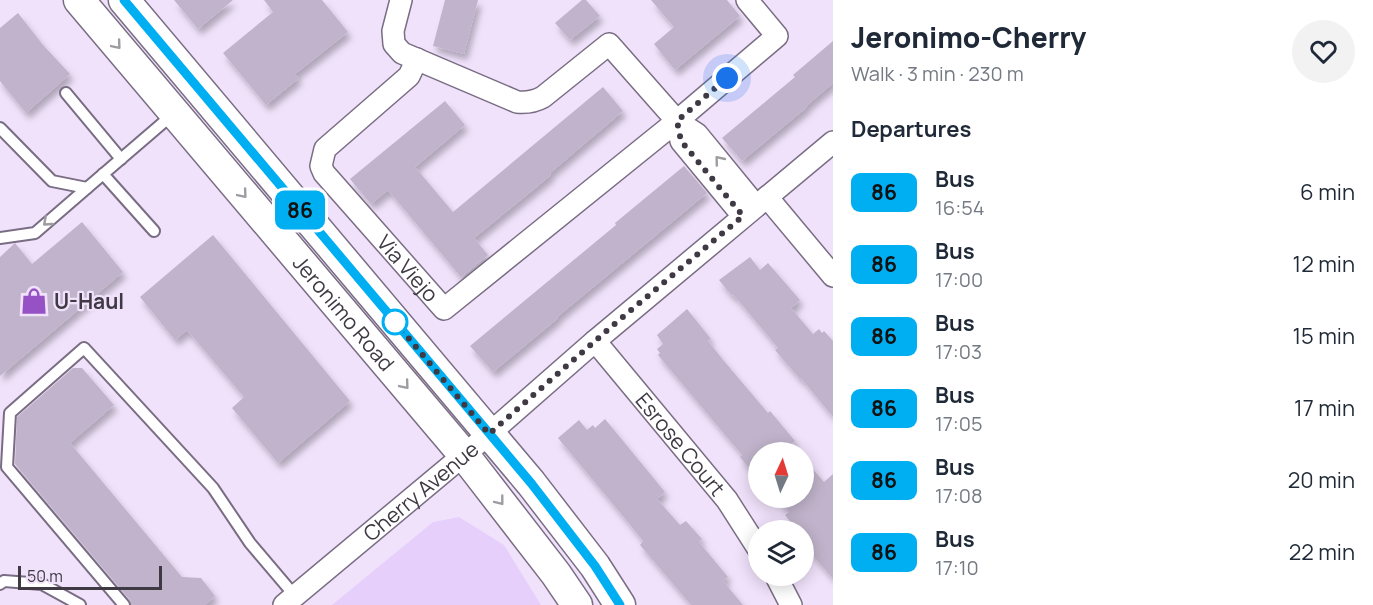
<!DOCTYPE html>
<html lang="en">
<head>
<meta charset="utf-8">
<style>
	:root { --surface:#fff; --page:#f2f2f3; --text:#1f2937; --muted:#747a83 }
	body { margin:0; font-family:Manrope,sans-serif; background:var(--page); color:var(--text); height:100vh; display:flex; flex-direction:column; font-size:22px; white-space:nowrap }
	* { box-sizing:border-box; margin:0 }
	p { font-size:20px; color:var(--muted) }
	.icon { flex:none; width:33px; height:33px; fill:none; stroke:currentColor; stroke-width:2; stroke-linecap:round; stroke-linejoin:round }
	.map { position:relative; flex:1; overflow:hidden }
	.sheet { display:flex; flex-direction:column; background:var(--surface); width:540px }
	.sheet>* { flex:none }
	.badge { padding:0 12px; border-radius:9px; font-size:21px; line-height:39px }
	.needle { width:39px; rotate:4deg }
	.buttons { position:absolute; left:748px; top:442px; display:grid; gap:12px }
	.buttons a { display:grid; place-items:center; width:66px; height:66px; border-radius:50%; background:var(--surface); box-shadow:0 3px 15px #0003; font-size:30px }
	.scale { position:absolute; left:18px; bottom:15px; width:144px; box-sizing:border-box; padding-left:6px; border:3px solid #3e3943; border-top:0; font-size:16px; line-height:21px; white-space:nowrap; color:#3e3943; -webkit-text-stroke:4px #f0e2fb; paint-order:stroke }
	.you { position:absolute; width:30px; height:30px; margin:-15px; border:4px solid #fff; border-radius:50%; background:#1a73e8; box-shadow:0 0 0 9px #1a73e833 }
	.map>.badge { position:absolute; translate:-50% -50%; box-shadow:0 0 0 3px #fff }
	h2 { padding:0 18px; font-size:22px; line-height:54px }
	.round { display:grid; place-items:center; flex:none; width:63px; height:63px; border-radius:32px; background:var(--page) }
	.summary { display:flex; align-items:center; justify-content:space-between; height:102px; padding:0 18px }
	h1 { font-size:28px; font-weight:800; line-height:45px }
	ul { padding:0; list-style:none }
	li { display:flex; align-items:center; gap:18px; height:72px; padding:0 18px }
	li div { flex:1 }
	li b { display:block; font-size:22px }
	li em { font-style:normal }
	li .badge { min-width:66px; font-weight:700; text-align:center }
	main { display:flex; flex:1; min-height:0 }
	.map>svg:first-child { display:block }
	.green { fill:#e7cffb }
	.building { fill:#c0b3cb; filter:url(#shadow) }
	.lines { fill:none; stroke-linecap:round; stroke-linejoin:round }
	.service-casing { stroke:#796d83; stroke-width:14 }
	.minor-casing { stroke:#796d83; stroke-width:24 }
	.secondary-casing { stroke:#796d83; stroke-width:33 }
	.service { stroke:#fff; stroke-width:10 }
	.minor { stroke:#fff; stroke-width:21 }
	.secondary { stroke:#fff; stroke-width:30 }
	.oneway { stroke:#9e9ca1 }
	.line-casing { stroke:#fff; stroke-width:14 }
	.line { stroke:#00aff2; stroke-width:9 }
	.walk { stroke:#3e3943; stroke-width:6; stroke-dasharray:0 10.8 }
	.stop-dot { fill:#fff; stroke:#00aff2; stroke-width:3 }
	.labels { text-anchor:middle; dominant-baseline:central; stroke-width:4.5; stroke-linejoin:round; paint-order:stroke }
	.street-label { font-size:21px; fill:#3e3943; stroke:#f0e2fb }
	.poi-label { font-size:21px; font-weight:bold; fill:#3e3943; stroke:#f0e2fb; text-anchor:start }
</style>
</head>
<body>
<main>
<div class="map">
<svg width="833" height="605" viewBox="0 0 833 605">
	<defs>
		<filter id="shadow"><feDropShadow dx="3.5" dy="6" stdDeviation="3" flood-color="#0004"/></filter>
	</defs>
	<rect width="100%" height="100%" fill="#f0e2fb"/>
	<path class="green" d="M 459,517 L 504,545 L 541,605 L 332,605 L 433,522 Z"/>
	<g class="building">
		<path d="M 174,0 L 233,0 L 198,29 Z"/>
		<path d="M 264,0 L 322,0 L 348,32 L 295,74 L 299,78 L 266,105 L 223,53 L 273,12 Z"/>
		<path d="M 445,0 L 478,0 L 464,54 L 433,46 Z"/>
		<path d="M 582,0 L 586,0 L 600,16 L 570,40 L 555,23 Z"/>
		<path d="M 651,0 L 727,0 L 740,16 L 675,70 L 654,44 L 674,27 Z"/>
		<path d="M 18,13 L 43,45 L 70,74 L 26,113 L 0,81 L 0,28 Z"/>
		<path d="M 833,41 L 833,83 L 806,106 L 807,107 L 742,161 L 722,138 L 795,77 L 793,75 Z"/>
		<path d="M 603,87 L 623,111 L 550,173 L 551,175 L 474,238 L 488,255 L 461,277 L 388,190 L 371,204 L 350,179 L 445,101 L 465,125 L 415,167 L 453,212 Z"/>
		<path d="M 684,166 L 707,193 L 557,317 L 558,318 L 493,372 L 470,346 L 616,225 L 615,223 Z"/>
		<path d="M 82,222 L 123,272 L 0,376 L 0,257 L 15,243 L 32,264 Z"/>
		<path d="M 213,235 L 350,401 L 278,463 L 232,408 L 244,397 L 187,330 L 175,340 L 140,297 Z"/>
		<path d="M 750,257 L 760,270 L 768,263 L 800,300 L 791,308 L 813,334 L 819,329 L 822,333 L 824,331 L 833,341 L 833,417 L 801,378 L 800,379 L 775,350 L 778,348 L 733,294 L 732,296 L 719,280 Z"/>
		<path d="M 687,309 L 711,339 L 708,341 L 724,361 L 768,413 L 770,411 L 795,441 L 791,444 L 799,453 L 759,453 L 759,480 L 740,457 L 742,455 L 658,355 L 660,353 L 657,349 L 663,344 L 657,335 Z"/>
		<path d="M 73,368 L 82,368 L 114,405 L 70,443 L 182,577 L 201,578 L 215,596 L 205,605 L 131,605 L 130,600 L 15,464 L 17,417 Z"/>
		<path d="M 605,419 L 665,492 L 657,499 L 680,525 L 686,521 L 702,539 L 699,542 L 728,577 L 723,581 L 743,605 L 691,605 L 640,545 L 643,541 L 627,521 L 558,438 L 579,420 L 587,430 L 593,425 L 595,428 Z"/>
		<path d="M 804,459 L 824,482 L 833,474 L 833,579 L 804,545 L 804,531 L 798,531 L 785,515 L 789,512 L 776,498 L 804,498 Z"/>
	</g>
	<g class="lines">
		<defs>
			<g id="service">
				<path d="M 66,93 L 121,159"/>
				<path d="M 0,128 L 52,181 L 87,188 L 172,115"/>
				<path d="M 103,174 L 154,231"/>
				<path d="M 0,238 L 35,233 L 87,188"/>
				<path d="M 0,584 L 4,581 L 42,584 L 80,605"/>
				<path d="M 124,605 L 7,467 L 10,413 L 84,348 L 213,488 L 250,543 L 295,596"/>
			</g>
			<g id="minor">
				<path d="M 401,0 L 393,31 L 394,44 L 402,53 L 517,102 C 527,103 534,102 543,97 L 609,44 L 677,121 L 697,134 L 756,206"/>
				<path id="s1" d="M 417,59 L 409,76 L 325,149 L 321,166 L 324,173 L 444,309 L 677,121 L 777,36 L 747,0"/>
				<path d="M 677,121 L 681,141 L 743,216"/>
				<path d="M 767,197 L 833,276"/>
				<path id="s2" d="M 595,341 L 727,500 L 759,550"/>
				<path d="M 776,576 L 791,605"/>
				<path id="s3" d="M 284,605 L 489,434 L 595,341 L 833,142"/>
			</g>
			<g id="secondary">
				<path id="s4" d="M 79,0 L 464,455 L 556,574 L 577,605"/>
				<path d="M 124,0 L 531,483 L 595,566 L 620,605"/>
			</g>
		</defs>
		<use href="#service" class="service-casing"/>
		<use href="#minor" class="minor-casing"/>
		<use href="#secondary" class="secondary-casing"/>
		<use href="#service" class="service"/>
		<use href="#minor" class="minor"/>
		<use href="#secondary" class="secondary"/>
	</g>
	<defs><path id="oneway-chevron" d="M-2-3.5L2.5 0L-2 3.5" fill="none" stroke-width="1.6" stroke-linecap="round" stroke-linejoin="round" transform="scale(1.5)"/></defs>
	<g class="oneway">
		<use href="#oneway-chevron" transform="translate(117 45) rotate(50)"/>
		<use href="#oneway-chevron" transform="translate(719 160) rotate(-129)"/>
		<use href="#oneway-chevron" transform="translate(243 194) rotate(50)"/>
		<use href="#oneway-chevron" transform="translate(47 222) rotate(139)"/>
		<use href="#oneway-chevron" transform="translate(405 385) rotate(50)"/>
		<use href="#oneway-chevron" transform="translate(500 501) rotate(52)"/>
	</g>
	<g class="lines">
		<defs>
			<path id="line" d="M 124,0 L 531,483 L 595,566 L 620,605"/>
		</defs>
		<use href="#line" class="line-casing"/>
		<use href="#line" class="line"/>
		<path class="walk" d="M 395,322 L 489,434 L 611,327 L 743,216 L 681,141 L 677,121 L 727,78"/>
	</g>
	<defs>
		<symbol id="shop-bare" viewBox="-9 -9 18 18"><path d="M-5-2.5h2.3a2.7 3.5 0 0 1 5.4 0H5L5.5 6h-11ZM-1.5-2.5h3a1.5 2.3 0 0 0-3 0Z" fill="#9651c5" stroke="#f0e2fb" stroke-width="2.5" paint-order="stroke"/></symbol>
	</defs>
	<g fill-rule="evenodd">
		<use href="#shop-bare" x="15" y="282" width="38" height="38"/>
	</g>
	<circle class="stop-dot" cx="395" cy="322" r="12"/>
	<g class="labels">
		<g class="street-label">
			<text stroke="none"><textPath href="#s1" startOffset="282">Via Viejo</textPath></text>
			<text stroke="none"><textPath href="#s4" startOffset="410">Jeronimo Road</textPath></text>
			<text stroke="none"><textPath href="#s2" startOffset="134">Esrose Court</textPath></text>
			<text stroke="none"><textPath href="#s3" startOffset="178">Cherry Avenue</textPath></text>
		</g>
		<g class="poi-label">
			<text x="54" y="301">U-Haul</text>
		</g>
	</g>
</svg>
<div class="buttons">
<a><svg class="needle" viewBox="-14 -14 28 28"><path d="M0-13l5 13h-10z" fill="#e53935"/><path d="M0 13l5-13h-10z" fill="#747a83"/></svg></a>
<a><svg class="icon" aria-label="layers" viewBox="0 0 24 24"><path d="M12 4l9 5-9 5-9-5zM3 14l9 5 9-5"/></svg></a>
</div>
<div class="scale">50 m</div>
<div class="you" style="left:727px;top:78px"></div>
<b class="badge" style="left:300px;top:210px;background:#00aff2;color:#111">86</b>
</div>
<section class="sheet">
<div class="summary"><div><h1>Jeronimo-Cherry</h1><p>Walk · 3 min · 230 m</p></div><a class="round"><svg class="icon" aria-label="heart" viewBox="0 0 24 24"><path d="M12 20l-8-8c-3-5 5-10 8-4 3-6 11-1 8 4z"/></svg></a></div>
<h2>Departures</h2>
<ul>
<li><span class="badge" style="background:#00aff2;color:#111">86</span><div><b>Bus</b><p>16:54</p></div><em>6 min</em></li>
<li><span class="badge" style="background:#00aff2;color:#111">86</span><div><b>Bus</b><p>17:00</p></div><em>12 min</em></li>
<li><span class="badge" style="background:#00aff2;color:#111">86</span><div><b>Bus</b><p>17:03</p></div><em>15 min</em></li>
<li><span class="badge" style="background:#00aff2;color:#111">86</span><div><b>Bus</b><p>17:05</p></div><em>17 min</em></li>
<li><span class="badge" style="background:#00aff2;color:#111">86</span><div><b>Bus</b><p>17:08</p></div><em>20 min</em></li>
<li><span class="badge" style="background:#00aff2;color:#111">86</span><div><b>Bus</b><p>17:10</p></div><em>22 min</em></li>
</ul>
</section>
</main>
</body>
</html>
